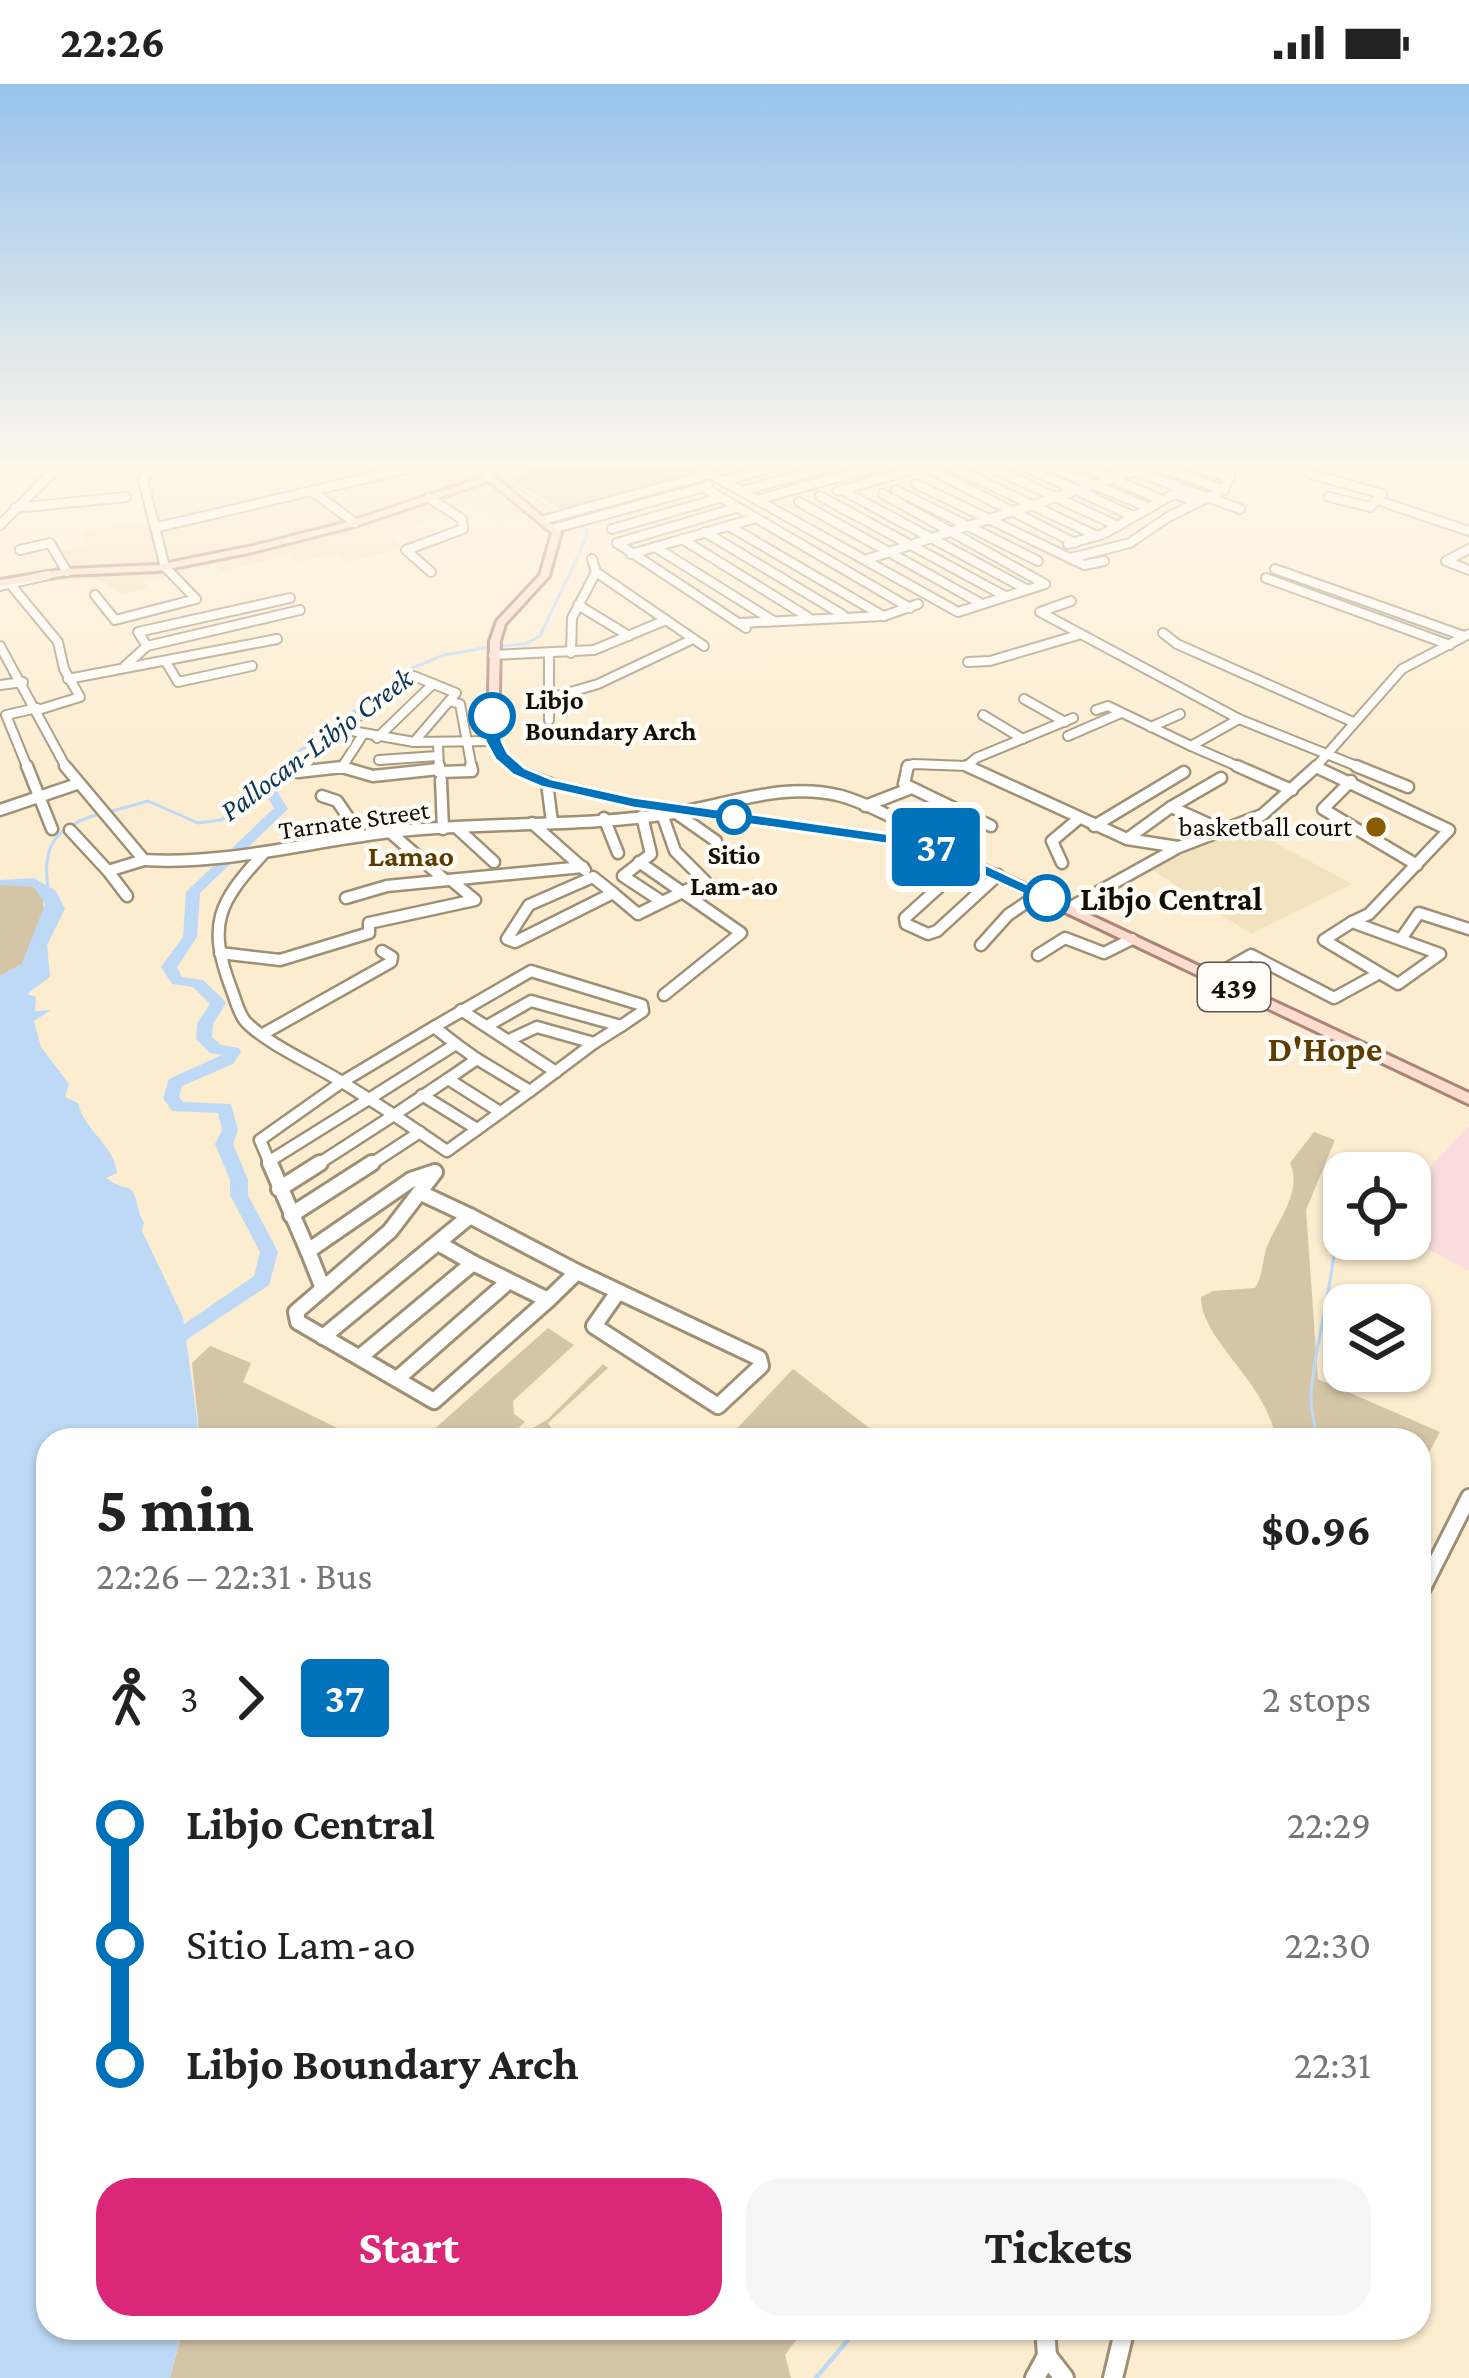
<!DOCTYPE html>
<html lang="en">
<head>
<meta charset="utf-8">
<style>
	:root { --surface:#fff; --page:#f6f6f6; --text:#222; --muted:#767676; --accent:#db2777 }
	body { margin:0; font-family:"Crimson Pro",serif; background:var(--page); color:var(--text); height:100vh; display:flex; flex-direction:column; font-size:45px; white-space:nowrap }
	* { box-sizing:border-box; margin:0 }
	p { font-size:39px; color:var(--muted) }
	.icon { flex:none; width:66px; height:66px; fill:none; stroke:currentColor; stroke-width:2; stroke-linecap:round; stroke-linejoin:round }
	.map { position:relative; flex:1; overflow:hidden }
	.sheet { position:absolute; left:36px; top:1344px; width:1395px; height:912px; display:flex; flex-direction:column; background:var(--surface); border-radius:36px; box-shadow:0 3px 9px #0004 }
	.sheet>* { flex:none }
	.badge { padding:0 24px; border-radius:9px; font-size:42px; line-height:78px }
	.buttons { position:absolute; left:1323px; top:1068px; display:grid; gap:24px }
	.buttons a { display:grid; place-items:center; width:108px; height:108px; border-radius:24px; background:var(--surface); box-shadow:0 3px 9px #0004; font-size:60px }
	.map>.badge { position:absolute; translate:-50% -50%; box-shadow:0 0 0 6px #fff }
	.legs { display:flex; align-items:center; gap:18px; height:132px; padding:0 60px; font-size:39px }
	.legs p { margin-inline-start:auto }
	.summary { display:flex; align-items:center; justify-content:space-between; height:204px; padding:0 60px }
	h1 { font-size:66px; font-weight:700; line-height:90px }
	.button { display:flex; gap:24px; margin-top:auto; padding:24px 60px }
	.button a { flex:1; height:138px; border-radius:36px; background:var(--accent); color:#fff; font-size:48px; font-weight:700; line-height:138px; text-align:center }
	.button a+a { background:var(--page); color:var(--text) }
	ul { padding:0 60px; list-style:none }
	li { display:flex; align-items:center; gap:42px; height:120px; font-size:45px }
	li i { display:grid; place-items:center; width:18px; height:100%; margin:0 15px; background:currentColor }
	li i::after { content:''; width:30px; height:30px; margin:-15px; border:9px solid; border-radius:50%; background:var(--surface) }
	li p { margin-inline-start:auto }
	li:first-child i { background:linear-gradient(#0000 50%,currentColor 0) }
	li:last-child i { background:linear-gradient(currentColor 50%,#0000 0) }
	.status { display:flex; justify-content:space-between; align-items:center; height:84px; padding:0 60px; background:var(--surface); direction:ltr }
	.status svg { height:33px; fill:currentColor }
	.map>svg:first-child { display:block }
	.built { fill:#f3e2be }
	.industrial { fill:#f9dddd }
	.green { fill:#d4c5a7 }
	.water { fill:#bdd9f5 }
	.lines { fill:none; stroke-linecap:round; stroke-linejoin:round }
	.stream-far1 { stroke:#bdd9f5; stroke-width:3 }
	.stream { stroke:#bdd9f5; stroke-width:4.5 }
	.river { fill:#bdd9f5; fill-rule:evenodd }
	.minor-far3-casing { stroke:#9d9075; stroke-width:12 }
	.minor-far2-casing { stroke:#9d9075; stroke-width:15 }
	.minor-far1-casing { stroke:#9d9075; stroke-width:20 }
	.minor-casing { stroke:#9d9075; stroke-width:24 }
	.major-casing { stroke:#aa8575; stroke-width:6 }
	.minor-far3 { stroke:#fff; stroke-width:8 }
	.minor-far2 { stroke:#fff; stroke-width:10 }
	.minor-far1 { stroke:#fff; stroke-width:14 }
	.minor { stroke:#fff; stroke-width:18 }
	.major { fill:#fddcd0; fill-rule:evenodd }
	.line-1 { fill:#0072bc; stroke:#fff; stroke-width:3 }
	.stop-1-dot { fill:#fff; stroke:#0072bc; stroke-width:6 }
	.poi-dot { fill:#895c00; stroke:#fffcf6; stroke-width:4.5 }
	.labels { text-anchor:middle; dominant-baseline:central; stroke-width:9; stroke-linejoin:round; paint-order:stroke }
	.far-stop-label { font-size:27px; font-weight:bold; fill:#130e05; stroke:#fffcf6; text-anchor:start }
	.far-street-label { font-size:27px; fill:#130e05; stroke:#fffcf6 }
	.far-poi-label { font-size:27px; fill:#130e05; stroke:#fffcf6; text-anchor:end }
	.far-water-label { font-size:30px; font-style:italic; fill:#0a375b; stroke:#fffcf6 }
	.far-neighbourhood-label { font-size:30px; font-weight:bold; fill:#5c3d01; stroke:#fffcf6 }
	.shield { fill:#fffcf6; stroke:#5a554d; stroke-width:3 }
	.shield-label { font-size:30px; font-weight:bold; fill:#130e05 }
	.stop-label { font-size:33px; font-weight:bold; fill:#130e05; stroke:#fffcf6; text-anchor:start }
	.neighbourhood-label { font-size:36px; font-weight:bold; fill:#5c3d01; stroke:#fffcf6 }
</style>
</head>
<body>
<div class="status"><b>22:26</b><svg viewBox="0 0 49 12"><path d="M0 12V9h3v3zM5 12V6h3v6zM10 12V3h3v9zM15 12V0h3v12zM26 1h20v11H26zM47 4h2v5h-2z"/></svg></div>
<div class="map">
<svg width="1469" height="2294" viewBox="0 0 1469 2294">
	<rect width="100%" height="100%" fill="#fcedd0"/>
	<g class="built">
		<path d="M 134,383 L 521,383 L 488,399 L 531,429 L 502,439 L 471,423 L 387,449 L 404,464 L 347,478 L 339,470 L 295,478 L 287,471 L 221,487 L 215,480 L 144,498 L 148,504 L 123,511 L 99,496 L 59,496 L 53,491 L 66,483 L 59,468 L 89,461 L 81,447 L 149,437 Z"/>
		<path d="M 1244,742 L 1352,800 L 1251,850 L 1151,785 Z"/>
	</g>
	<path class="industrial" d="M 1469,1042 L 1469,1187 L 1409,1155 L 1410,1104 Z"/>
	<g class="green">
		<path d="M 533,383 L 694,383 L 699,386 L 671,393 L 678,397 L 564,428 L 512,396 Z"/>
		<path d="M 29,800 L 42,810 L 44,825 L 22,880 L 0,892 L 0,801 Z"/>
		<path d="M 1314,1048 L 1335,1056 L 1306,1126 L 1318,1295 L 1440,1348 L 1419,1387 L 1419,1356 L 1276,1356 C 1267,1297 1201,1257 1201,1213 L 1213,1207 L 1255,1204 C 1263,1191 1262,1180 1266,1165 C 1276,1138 1303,1109 1290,1079 Z"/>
		<path d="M 548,1244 L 574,1261 L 513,1317 L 514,1330 L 525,1338 L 517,1345 L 523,1350 L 548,1335 L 603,1280 L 608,1284 L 548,1339 L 559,1356 L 498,1356 L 481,1345 L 466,1356 L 422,1356 Z"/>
		<path d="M 210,1262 L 251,1279 L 243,1298 L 362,1356 L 200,1356 L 192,1279 Z"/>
		<path d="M 793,1285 L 873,1347 L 865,1356 L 726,1356 Z"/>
		<path d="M 183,2244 L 805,2244 L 785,2271 L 791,2294 L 170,2294 Z"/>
	</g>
	<path class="water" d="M 34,794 L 56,807 L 65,825 L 47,861 L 50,893 L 27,910 L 36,913 L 35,927 L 51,926 L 34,937 L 41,963 L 69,1000 L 65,1013 L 78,1019 C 84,1047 113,1059 117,1089 L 106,1094 C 130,1111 132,1094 139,1127 C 144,1146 146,1129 142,1147 L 183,1233 L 200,1356 L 48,1356 L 48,2244 L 183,2244 L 170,2294 L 0,2294 L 0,892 L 22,880 L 45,820 L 34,803 L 0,801 L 0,796 Z"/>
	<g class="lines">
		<g class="stream-far1">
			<path d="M 528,383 L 512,389 L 508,399 L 570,436"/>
			<path d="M 499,562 L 525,560 L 540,552 L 586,455 L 587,446 L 579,441"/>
			<path d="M 109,728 L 148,717 L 198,739 L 221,736 L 269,705 L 297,669 L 410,585 L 444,571 L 489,563"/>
			<path d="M 48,802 C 41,759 59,742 99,730"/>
			<path d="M 1317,1356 C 1315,1341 1310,1324 1311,1309 C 1316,1245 1350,1146 1333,1085"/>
		</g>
		<path class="stream" d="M 816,2294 L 858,2244"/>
		<path class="river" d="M 269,701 L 274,702 L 288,725 L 200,809 L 197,853 L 177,883 L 182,893 L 203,896 L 224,916 L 226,919 L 213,940 L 212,953 L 221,961 L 239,964 L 241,968 L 233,980 L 182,1002 L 179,1013 L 183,1018 L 231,1020 L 238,1046 L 233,1060 L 248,1096 L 248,1111 L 278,1168 L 269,1201 L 168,1268 L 161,1266 L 158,1261 L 161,1256 L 254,1192 L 260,1168 L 230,1111 L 230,1096 L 215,1060 L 222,1046 L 218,1029 L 172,1027 L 163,1014 L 169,995 L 222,971 L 210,969 L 196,955 L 197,940 L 210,920 L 193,903 L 172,900 L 161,883 L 183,853 L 186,808 L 274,724 L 262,705 Z"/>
		<defs>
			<g id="minor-far3">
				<path d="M 698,383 L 958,528 L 1045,500"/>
				<path d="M 925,383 L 1075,459"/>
				<path d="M 952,383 L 1097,452"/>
				<path d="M 990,383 L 1118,442"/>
				<path d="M 1025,383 L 1133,432"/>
				<path d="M 1050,383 L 1148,423"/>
				<path d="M 1085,383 L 1162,416"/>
				<path d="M 1123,383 L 1240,425"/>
				<path d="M 1159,383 L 1224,406"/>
				<path d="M 1196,383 L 1230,394"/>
				<path d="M 1307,383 L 1311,390 L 1382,410 L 1370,423 L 1329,413"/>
				<path d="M 727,396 L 773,383"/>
				<path d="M 916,400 L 1084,481 L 1104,477"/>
				<path d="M 703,403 L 910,524"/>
				<path d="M 746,406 L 828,383"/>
				<path d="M 842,406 L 1026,505"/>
				<path d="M 896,406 L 1038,477"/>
				<path d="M 312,407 L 355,439"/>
				<path d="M 838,407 L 911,386"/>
				<path d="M 883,410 L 1045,500"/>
				<path d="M 820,412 L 1005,512"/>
				<path d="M 429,414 L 462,435 L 463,445 L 406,466 L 431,488"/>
				<path d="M 761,415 L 874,383"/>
				<path d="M 1377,416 L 1469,447"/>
				<path d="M 799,418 L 982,520"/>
				<path d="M 15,424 L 126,413"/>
				<path d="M 547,435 L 710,390"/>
				<path d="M 0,441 L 58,383"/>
				<path d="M 729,442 L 883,532"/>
				<path d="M 158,443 L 414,383"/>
				<path d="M 556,444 L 708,402"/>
				<path d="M 612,445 L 720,414"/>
				<path d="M 705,448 L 843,531"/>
				<path d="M 682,455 L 808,533"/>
				<path d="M 617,459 L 746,544"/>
				<path d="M 617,459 L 736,424"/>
				<path d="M 1068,460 L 1103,450 L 1174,410 L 1198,418"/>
				<path d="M 655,463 L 772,536"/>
				<path d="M 1469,465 L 1446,477 L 1469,486"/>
				<path d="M 20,466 L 50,459 L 67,488"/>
				<path d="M 631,470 L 756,434"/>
				<path d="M 1071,474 L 1130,459 L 1168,433 L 1224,406 L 1232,384"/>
				<path d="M 592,475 L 596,488 L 704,562"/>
				<path d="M 868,475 L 1147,383"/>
				<path d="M 1275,485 L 1464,552"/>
				<path d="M 1266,494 L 1450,561"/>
				<path d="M 11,501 L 58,558 L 64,585 L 80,613 L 38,626"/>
				<path d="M 0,502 L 48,491"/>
				<path d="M 95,511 L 115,536 L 196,515 L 165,483 L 143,396 L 152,383"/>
				<path d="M 1071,517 L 1040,528 L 1239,635 L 1364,685"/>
				<path d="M 578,521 L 629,552"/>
				<path d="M 740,539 L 884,532 L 918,520"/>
				<path d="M 1163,549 L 1177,560 L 1353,638"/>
				<path d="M 0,562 L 67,685"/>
				<path d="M 147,562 L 138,548 L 290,514"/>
				<path d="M 571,569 L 572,534 L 596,488"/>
				<path d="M 549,570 L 549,636"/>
				<path d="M 493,571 L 594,566 L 666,536"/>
				<path d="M 166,578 L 178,598 L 252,582"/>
				<path d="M 968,578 L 990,577 L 1078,551"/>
				<path d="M 125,582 L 147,562 L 300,526"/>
				<path d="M 68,595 L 277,555"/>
				<path d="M 0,601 L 23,598"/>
				<path d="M 550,614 L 598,600 L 693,555"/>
				<path d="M 1024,615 L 1065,638"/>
				<path d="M 449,617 L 460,620 L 472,685"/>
				<path d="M 1096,626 L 1108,622 L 1191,662 L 1239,635"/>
				<path d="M 983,631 L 1023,655"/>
				<path d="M 1151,643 L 1180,630"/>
				<path d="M 341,645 L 414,658 L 493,657"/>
				<path d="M 1068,652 L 1121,629"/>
				<path d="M 377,654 L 433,600"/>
				<path d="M 438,659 L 439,685"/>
				<path d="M 1191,662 L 1244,685"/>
				<path d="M 379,676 L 437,672"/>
				<path d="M 342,683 L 362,652"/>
				<path d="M 1316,683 L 1321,685"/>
				<path d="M 28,685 L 6,631 L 37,624"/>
				<path d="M 301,685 L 341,645 L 414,592 L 456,609 L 414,658"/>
				<path d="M 323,685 L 349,685"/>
				<path d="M 906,685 L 913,680 L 967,682"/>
				<path d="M 973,685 L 967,682 L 976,674 L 1073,634"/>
				<path d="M 1314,685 L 1402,585 L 1469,550"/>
			</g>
			<g id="minor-far2">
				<path d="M 27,682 L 52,745"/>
				<path d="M 65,682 L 144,776 C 228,781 307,758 390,748 C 484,737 581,744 674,729 C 726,721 784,698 837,711 C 861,716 883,730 905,739"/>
				<path d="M 304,682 L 298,688 L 342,683 L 373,692 L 439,685"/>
				<path d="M 439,682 L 439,688 L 472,687 L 471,682"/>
				<path d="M 908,682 L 904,700 L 991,742"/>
				<path d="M 967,682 L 1127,755"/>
				<path d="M 1237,682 L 1292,706"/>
				<path d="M 1356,682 L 1408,703"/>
				<path d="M 1316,683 L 1449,746 L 1369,830 L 1352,838"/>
				<path d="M 441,696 L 443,745"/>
				<path d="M 1351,697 L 1323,725 L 1417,781"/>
				<path d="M 547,699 L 552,738"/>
				<path d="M 322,712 L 337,717 L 361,752"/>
				<path d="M 865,722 L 909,705"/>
				<path d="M 1171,723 L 1221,694"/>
				<path d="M 0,726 L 77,700"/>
				<path d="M 676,729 L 716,757"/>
				<path d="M 642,732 L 651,770 L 623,792 L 661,817"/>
				<path d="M 604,734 L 618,769"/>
				<path d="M 532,739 L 585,786"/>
				<path d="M 1094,742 L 1184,688"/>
				<path d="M 457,744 L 494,778"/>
				<path d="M 70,746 L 108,787 L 144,776"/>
				<path d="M 391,749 L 445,796"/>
				<path d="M 1178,763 L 1127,755 L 1171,723 L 1222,746"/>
				<path d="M 263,770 C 218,819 207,840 231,904 C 235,914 239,931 246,938 C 267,960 315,981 342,998 L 260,1056 L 271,1082"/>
				<path d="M 639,778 L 741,849 L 664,911"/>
				<path d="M 1062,779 L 1052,757 L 1077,736"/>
				<path d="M 108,787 L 127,812"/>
				<path d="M 593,793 L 613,809 L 515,858 L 507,855 L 529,821 Z"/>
				<path d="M 947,796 L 905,834 L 906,840 L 928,850 L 937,847 L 998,791"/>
				<path d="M 613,809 L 638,830 L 705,797 L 675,767 L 662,730"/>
				<path d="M 346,814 L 387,802 L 583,783"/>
				<path d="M 1069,824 L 1179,763 L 1262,731 L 1317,682"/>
				<path d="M 1352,838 L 1440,870 L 1398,900 L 1324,856 Z"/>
				<path d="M 1401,855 L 1419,829 L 1469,845"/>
				<path d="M 981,861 L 1008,831 L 1039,810"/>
				<path d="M 220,869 L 280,876 L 369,849 L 369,839 L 475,816 L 451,796"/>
				<path d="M 1038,871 L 1065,854 L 1104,869 L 1132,855"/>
				<path d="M 1212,893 L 1251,871 L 1334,914 L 1376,891"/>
				<path d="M 461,926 L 556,988"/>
				<path d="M 487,942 L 531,917 L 621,942 L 594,959 L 537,943 L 509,956"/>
				<path d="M 434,943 L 531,887 L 642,921 L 643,927 L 621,942"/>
				<path d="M 434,943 L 456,960 L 369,1015 L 342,998 Z"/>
				<path d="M 263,950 L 391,878 L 392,873 L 382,867"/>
				<path d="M 456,960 L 477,975 L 448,995 L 500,1028"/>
				<path d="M 530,1007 L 594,959"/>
				<path d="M 422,1011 L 477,1045"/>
				<path d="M 369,1015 L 394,1031 L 448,995"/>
				<path d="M 268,1078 L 369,1015"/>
				<path d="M 315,1082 L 394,1031 L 447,1067 L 530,1007 L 477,975"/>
				<path d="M 368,1082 L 420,1048"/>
			</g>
			<g id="minor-far1">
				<path d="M 270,1079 L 308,1167 L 411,1096 L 435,1088 L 390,1147 L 296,1228 L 298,1238 L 434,1317 L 548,1216"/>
				<path d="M 279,1105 L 320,1079"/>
				<path d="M 423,1110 L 470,1132"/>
				<path d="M 291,1131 L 372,1079"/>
				<path d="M 438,1159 L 473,1179"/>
				<path d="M 308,1167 L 322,1202"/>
				<path d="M 577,1188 L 759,1274 L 761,1282 L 718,1322 L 594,1242 L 618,1208"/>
				<path d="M 323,1253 L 470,1132 L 577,1188 L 548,1216 L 473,1179 L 360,1273"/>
				<path d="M 397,1295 L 509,1197"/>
				<path d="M 1419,1512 L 1469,1413"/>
			</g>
			<g id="minor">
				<path d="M 1045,2244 L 1047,2272"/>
				<path d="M 1035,2294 L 1047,2272 L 1064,2294"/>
				<path d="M 1113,2294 L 1125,2244"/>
			</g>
			<path id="major" d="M 481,383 L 489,383 L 491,390 L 561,448 L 549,492 L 505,540 L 500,557 L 498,657 L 505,669 L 523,685 L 558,698 L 633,715 L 937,759 L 1469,1009 L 1469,1020 L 930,764 L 633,721 L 551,703 L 515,689 L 497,673 L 488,657 L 490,557 L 497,537 L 540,491 L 552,449 L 489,397 L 358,441 L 253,468 L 158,487 L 67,491 L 0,502 L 0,496 L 67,485 L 158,481 L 253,462 L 352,437 L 484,393 Z"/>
		</defs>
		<use href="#minor-far3" class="minor-far3-casing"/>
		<use href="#minor-far2" class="minor-far2-casing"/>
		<use href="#minor-far1" class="minor-far1-casing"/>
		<use href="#minor" class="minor-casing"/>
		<use href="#major" class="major-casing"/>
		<use href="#minor-far3" class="minor-far3"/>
		<use href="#minor-far2" class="minor-far2"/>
		<use href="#minor-far1" class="minor-far1"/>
		<use href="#minor" class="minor"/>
		<use href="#major" class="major"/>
	</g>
	<linearGradient id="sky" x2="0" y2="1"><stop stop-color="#97c3ed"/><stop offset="0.54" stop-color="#fef7ea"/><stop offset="1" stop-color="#fef7ea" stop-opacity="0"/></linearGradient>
	<rect width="1469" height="704" fill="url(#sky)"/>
	<path class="line-1" d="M 486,629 L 500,632 L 502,657 L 508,669 L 525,684 L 552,695 L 633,713 L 933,756 L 1057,814 L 1041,818 L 928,766 L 633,724 L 541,703 L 513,691 L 495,675 L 485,657 Z"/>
	<g class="stop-1-dot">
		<circle cx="492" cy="632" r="21"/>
		<circle cx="734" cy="733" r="15"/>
		<circle cx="1047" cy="814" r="21"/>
	</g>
	<circle class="poi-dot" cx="1376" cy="743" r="12"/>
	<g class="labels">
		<g class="far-stop-label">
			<text x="525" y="616">Libjo<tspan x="525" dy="31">Boundary Arch</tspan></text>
			<text x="734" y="771" text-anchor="middle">Sitio<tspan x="734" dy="31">Lam-ao</tspan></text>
		</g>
		<g class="far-street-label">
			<text transform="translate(354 736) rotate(-8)">Tarnate Street</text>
		</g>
		<g class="far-poi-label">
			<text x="1352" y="743">basketball court</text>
		</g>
		<g class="far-water-label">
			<text transform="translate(316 660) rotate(-37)">Pallocan-Libjo Creek</text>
		</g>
		<g class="far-neighbourhood-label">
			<text x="411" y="771">Lamao</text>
		</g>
		<rect class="shield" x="1198" y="879" width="72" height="48" rx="9"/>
		<g class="shield-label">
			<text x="1234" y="903">439</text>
		</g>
		<g class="stop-label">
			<text x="1080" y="814">Libjo Central</text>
		</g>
		<g class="neighbourhood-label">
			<text x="1325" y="965">D'Hope</text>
		</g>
	</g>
</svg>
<div class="buttons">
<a><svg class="icon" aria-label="locate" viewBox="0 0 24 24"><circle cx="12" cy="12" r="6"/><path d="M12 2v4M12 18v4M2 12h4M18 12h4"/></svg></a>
<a><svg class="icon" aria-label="layers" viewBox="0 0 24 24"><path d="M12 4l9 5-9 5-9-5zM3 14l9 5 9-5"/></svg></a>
</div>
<b class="badge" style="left:936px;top:763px;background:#0072bc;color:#fff">37</b>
<section class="sheet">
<div class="summary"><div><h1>5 min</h1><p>22:26 – 22:31 · Bus</p></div><b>$0.96</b></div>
<div class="legs"><svg class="icon" aria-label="walk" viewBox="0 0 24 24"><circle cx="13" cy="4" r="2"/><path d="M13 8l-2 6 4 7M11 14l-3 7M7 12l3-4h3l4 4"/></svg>3<svg class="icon" aria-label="forward" viewBox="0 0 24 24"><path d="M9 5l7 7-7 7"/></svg><b class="badge" style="background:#0072bc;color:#fff">37</b><p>2 stops</p></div>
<ul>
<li><i style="color:#0072bc"></i><b>Libjo Central</b><p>22:29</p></li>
<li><i style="color:#0072bc"></i><span>Sitio Lam-ao</span><p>22:30</p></li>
<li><i style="color:#0072bc"></i><b>Libjo Boundary Arch</b><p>22:31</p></li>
</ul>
<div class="button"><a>Start</a><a>Tickets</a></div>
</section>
</div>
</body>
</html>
